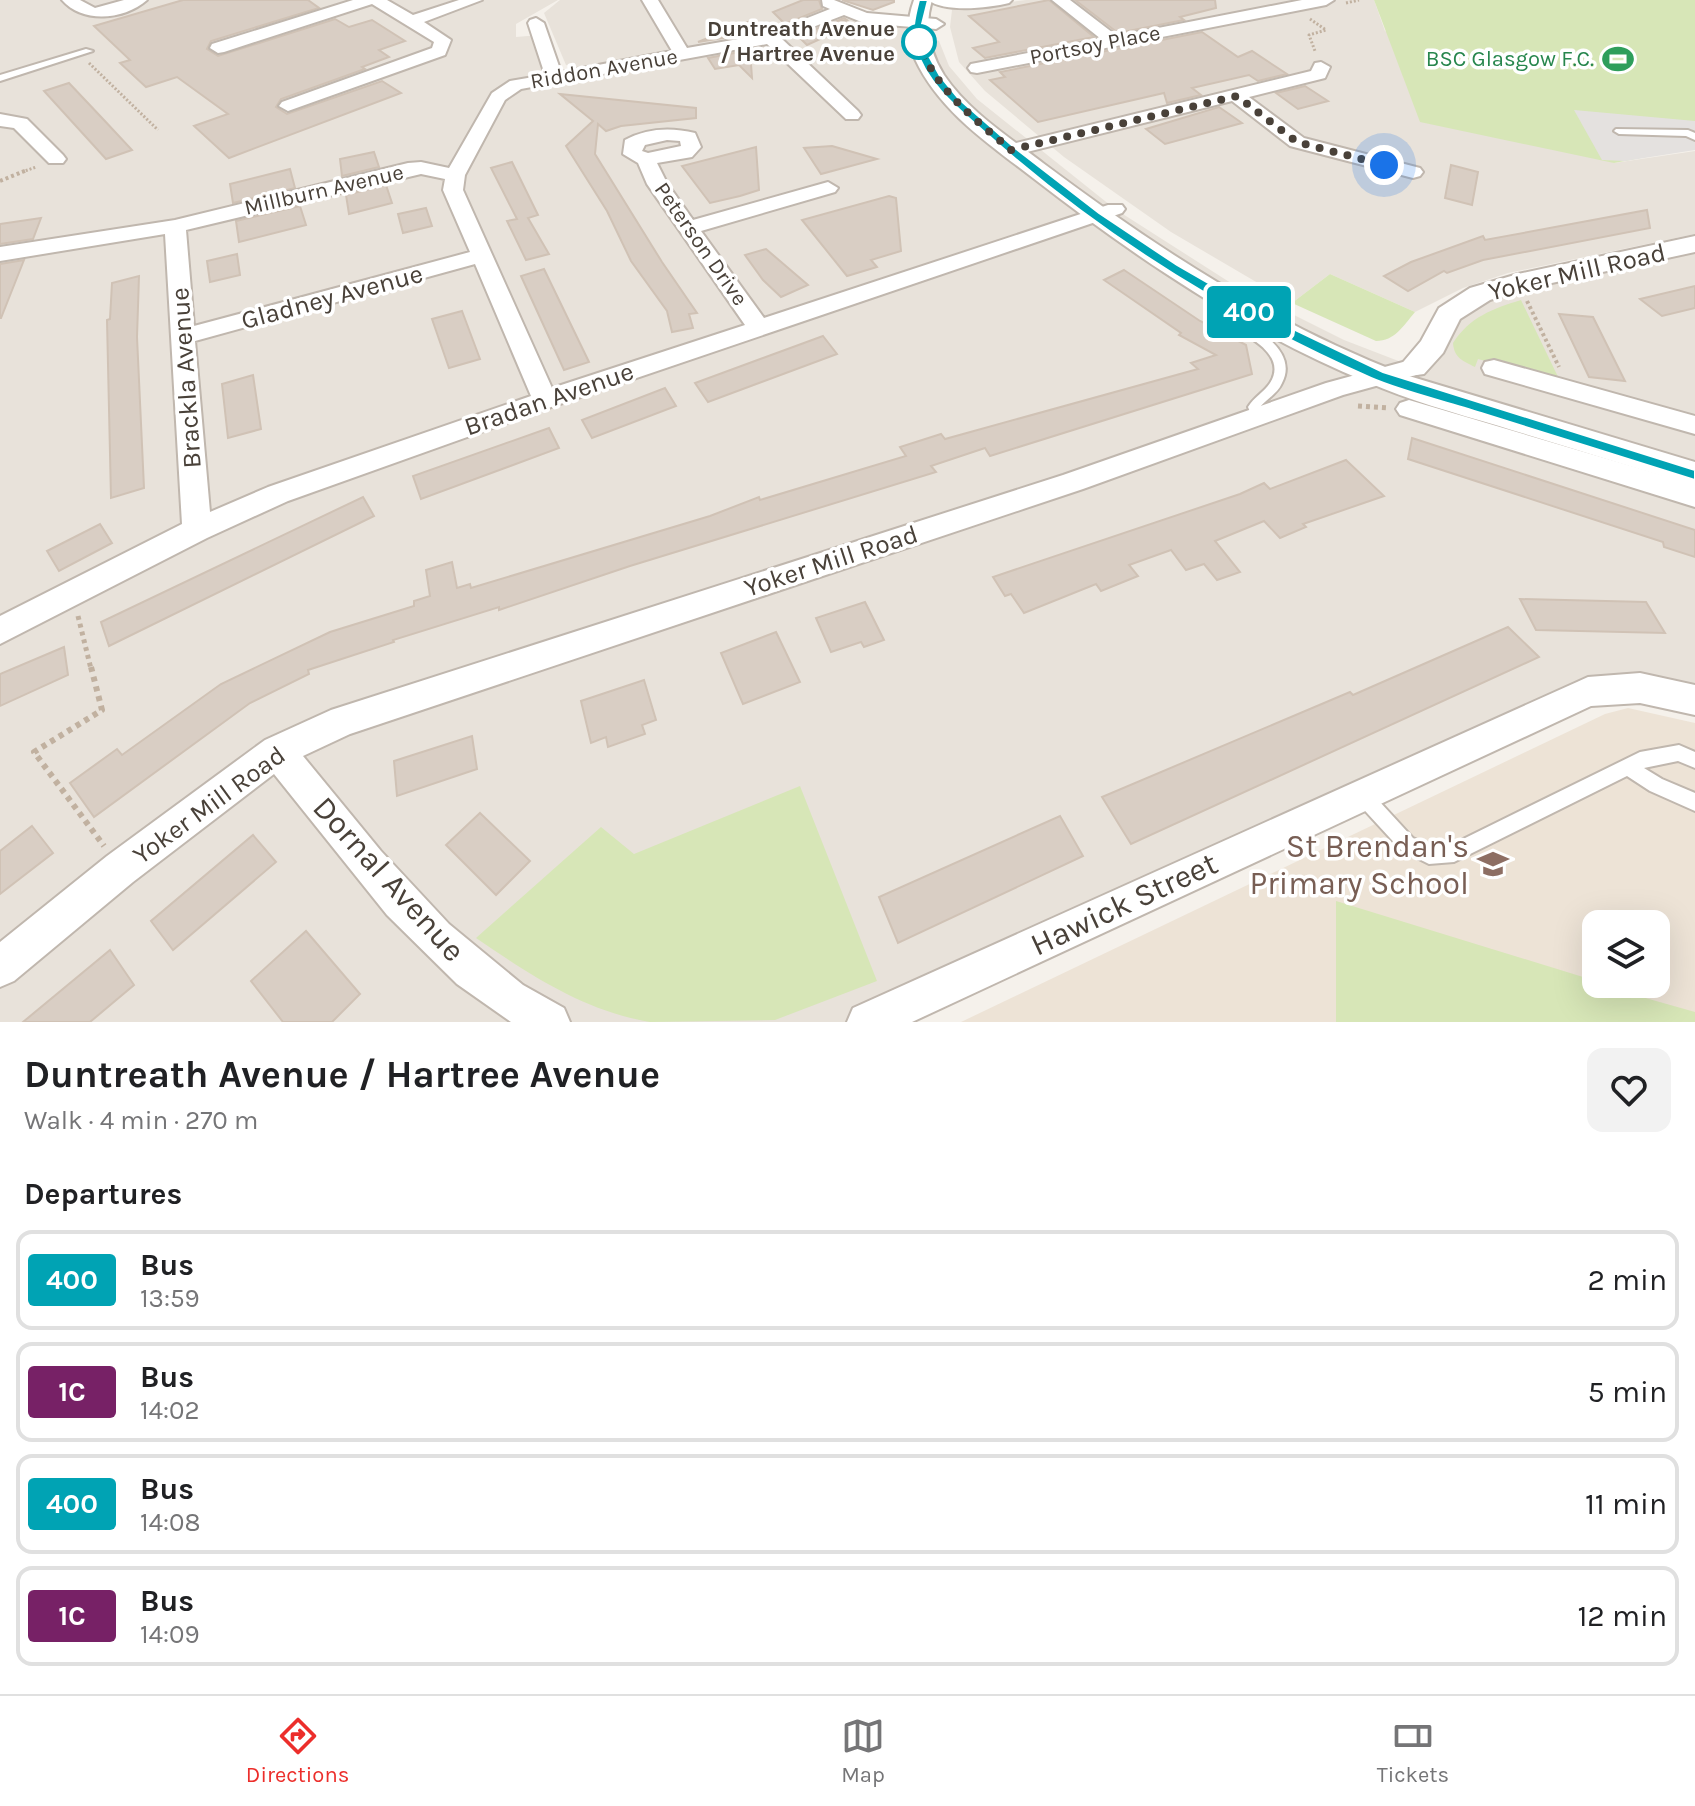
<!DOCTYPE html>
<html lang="en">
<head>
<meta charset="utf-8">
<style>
	:root { --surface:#fff; --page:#f2f2f2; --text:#202124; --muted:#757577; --line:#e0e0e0; --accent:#ec2e2b }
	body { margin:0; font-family:Karla,sans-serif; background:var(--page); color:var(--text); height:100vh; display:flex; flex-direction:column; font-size:30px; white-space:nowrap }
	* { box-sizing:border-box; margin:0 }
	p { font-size:26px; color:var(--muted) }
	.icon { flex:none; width:44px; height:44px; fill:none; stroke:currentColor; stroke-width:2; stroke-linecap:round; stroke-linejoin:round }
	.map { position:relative; height:1022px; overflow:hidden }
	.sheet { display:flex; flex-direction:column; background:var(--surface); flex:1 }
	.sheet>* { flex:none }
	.badge { padding:0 16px; border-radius:6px; font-size:28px; line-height:52px }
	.tools { position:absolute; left:1582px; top:910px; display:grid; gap:16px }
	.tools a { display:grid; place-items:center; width:88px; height:88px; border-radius:16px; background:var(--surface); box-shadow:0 8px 32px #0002; font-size:40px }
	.you { position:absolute; width:40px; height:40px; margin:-20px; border:6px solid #fff; border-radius:50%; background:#1a73e8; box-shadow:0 0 0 12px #1a73e833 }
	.map>.badge { position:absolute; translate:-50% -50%; box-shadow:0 0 0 4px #fff }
	h2 { padding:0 24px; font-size:30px; line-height:72px }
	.round { display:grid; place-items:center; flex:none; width:84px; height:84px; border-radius:16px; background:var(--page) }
	.overview { display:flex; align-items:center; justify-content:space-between; height:136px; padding:0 24px }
	h1 { font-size:38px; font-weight:700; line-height:60px }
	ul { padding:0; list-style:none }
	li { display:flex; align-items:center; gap:24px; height:100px; margin:0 16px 12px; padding:0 8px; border:4px solid var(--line); border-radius:16px }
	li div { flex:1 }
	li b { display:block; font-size:30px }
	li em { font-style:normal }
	li .badge { min-width:88px; font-weight:700; text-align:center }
	.tab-bar { display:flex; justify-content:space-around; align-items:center; height:112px; border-top:2px solid var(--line); background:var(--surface); font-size:22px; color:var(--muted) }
	.tab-bar a { display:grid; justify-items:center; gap:4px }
	.tab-bar .selected { color:var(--accent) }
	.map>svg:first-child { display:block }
	.residential { fill:#e8e2da }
	.education { fill:#ede3d6; fill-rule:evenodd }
	.green { fill:#d7e6b7 }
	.parking { fill:#e4e1df }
	.building { fill:#d9cec4; stroke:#d0c2b5; stroke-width:2 }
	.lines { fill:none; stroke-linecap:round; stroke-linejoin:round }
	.service-casing { stroke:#c0b7ae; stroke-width:4 }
	.minor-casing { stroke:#c0b7ae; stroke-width:4 }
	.tertiary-casing { stroke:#c0b7ae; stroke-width:4 }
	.path-far3 { stroke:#c1b1a0; stroke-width:3; stroke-dasharray:2 2; stroke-linecap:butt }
	.path-far2 { stroke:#c1b1a0; stroke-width:4; stroke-dasharray:3 3; stroke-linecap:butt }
	.path-far1 { stroke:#c1b1a0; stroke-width:5; stroke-dasharray:4 4; stroke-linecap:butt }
	.path { stroke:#c1b1a0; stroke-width:6; stroke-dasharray:5 5; stroke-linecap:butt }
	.service { fill:#fff; fill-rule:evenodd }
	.minor { fill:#fff; fill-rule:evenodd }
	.tertiary { fill:#fff; fill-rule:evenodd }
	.line { fill:#00a3b4; stroke:#fff; stroke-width:2 }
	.walk { stroke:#494139; stroke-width:8; stroke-dasharray:0 14.4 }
	.stop-dot { fill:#fff; stroke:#00a3b4; stroke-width:4 }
	.labels { text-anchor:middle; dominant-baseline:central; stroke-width:7; stroke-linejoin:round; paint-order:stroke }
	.far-stop-label { font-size:22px; font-weight:bold; fill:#494139; stroke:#fff; text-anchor:end }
	.far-street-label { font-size:22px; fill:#494139; stroke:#fff }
	.far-leisure-label { font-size:22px; fill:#27864d; stroke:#fff; text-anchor:end }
	.street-label { font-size:26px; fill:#494139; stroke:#fff }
	.near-education-label { font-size:32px; fill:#785e54; stroke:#fff; text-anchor:end }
	.near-street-label { font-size:32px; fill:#494139; stroke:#fff }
</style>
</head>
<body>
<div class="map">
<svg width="1695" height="1022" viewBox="0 0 1695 1022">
	<rect width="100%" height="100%" fill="#f5f1eb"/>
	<g class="residential">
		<path d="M 0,0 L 558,0 L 516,24 L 516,37 L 540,35 L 554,77 L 682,55 L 650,0 L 823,0 L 939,41 L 949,66 L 977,99 L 1115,209 L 1234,285 L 1344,340 L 1414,367 L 1480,294 L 1695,244 L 1695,700 L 1588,692 L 867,1022 L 0,1022 Z"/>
		<path d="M 560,0 L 643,0 L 670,47 L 662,55 L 582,69 L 566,65 L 544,13 Z"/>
		<path d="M 1026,0 L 1374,0 L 1385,31 L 1614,163 L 1695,151 L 1695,234 L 1508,273 L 1463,288 L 1415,312 L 1330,274 L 1292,303 L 1171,232 L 1064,157 L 985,91 L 959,62 L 950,27 L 952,10 Z"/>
	</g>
	<path class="education" d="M 1628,708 L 1695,723 L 1695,1022 L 961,1022 L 1605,714 ZM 1596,924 L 1656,924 L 1656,984 L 1596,984 Z"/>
	<g class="green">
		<path d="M 1374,0 L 1695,0 L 1695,148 L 1614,163 L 1420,122 Z"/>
		<path d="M 1330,274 L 1415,312 C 1403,326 1395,341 1376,341 L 1292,303 Z"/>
		<path d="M 1521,300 L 1560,381 L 1478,359 L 1475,367 C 1463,361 1454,358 1453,343 C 1470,317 1492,309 1521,300 Z"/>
		<path d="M 800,786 L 877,981 L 775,1020 L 650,1022 C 584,1011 530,975 476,938 L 601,827 L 634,854 Z"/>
		<path d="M 1336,901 L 1596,981 L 1596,984 L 1695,1012 L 1695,1022 L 1336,1022 Z"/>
	</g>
	<path class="parking" d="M 1574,110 L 1695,121 L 1695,150 L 1625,161 L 1602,160 Z"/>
	<g class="building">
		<path d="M 183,0 L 308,0 L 319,8 L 211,41 L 207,49 L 218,56 L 335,19 L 349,27 L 372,20 L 405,41 L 379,50 L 389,57 L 362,67 L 365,69 L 281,99 L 276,107 L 287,114 L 382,81 L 401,93 L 229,158 L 194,126 L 228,114 L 177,77 L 146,87 L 120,63 L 130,60 L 94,26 Z"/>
		<path d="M 803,0 L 819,0 L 822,9 L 785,24 L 773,12 Z"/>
		<path d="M 842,0 L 894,0 L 894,2 L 873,10 Z"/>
		<path d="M 1049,0 L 1094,37 L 985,58 L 973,48 L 999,42 L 969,16 Z"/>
		<path d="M 1075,0 L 1215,0 L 1216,8 L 1180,17 L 1184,20 L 1118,33 Z"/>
		<path d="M 844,18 L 847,20 L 843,21 L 851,25 L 807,45 L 798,36 Z"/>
		<path d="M 748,22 L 749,34 L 698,42 Z"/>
		<path d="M 1202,32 L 1238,57 L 1252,51 L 1287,74 L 1258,81 L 1249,75 L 1192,88 L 1201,95 L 1167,103 L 1164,93 L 1038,122 L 990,80 L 1005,77 L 1000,72 Z"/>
		<path d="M 750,50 L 752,78 L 739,65 L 715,69 L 708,58 Z"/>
		<path d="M 69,83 L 103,119 L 132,150 L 106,159 L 44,91 Z"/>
		<path d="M 1305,86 L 1328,101 L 1298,109 L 1276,93 Z"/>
		<path d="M 560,94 L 696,108 L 696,118 L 621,126 L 606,131 L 598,124 L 595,154 L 662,262 L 697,313 L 689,314 L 693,328 L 672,332 L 667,311 L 631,261 L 607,211 L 566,146 L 593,121 Z"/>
		<path d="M 1219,107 L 1242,123 L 1165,144 L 1146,129 Z"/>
		<path d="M 832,146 L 877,159 L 821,174 L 804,148 Z"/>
		<path d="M 756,147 L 759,190 L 740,196 L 710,203 L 682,166 Z"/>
		<path d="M 374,152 L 379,167 L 342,176 L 340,159 Z"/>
		<path d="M 512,162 L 538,215 L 528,218 L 549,254 L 526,260 L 507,221 L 517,219 L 491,168 Z"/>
		<path d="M 1451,165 L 1478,172 L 1472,205 L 1445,198 Z"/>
		<path d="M 290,169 L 295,188 L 233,203 L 230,184 Z"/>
		<path d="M 386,185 L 392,203 L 349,214 L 346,195 Z"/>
		<path d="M 889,196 L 896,198 L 901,251 L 871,260 L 877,267 L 847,276 L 802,220 Z"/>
		<path d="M 300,206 L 306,225 L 239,242 L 236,221 Z"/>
		<path d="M 426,208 L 432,226 L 403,233 L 398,214 Z"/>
		<path d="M 1647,210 L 1650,228 L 1483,260 L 1447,273 L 1444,271 L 1408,291 L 1384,276 L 1411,262 L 1483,236 L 1485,240 Z"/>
		<path d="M 41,218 L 33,239 L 0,244 L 0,224 Z"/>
		<path d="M 766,249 L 808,285 L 781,297 L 763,280 L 745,255 Z"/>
		<path d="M 237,254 L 240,275 L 210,282 L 207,261 Z"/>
		<path d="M 24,260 L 1,318 L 0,318 L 0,264 Z"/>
		<path d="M 544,269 L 589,362 L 564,370 L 521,276 Z"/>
		<path d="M 1124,270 L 1200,321 L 1246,345 L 1252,374 L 990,456 L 985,448 L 931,466 L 936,472 L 630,566 L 499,610 L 499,607 L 393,640 L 394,642 L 308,670 L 309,674 L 250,703 L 94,817 L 70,783 L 117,749 L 122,755 L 221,684 L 330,632 L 414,606 L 414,601 L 430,596 L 426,570 L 452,562 L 457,588 L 470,584 L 471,588 L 710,516 L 759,497 L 760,500 L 906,456 L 900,447 L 941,434 L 945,439 L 1198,369 L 1191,363 L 1216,355 L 1179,335 L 1181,333 L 1104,280 Z"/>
		<path d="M 139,276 L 137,337 L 144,488 L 111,498 L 107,320 L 110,319 L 112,283 Z"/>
		<path d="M 1695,286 L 1695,308 L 1662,316 L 1640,299 Z"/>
		<path d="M 462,311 L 480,359 L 449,368 L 432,319 Z"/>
		<path d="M 1559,314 L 1593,317 L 1625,381 L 1589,377 Z"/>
		<path d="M 823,336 L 837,354 L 708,402 L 695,383 Z"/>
		<path d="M 253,375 L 261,429 L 228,438 L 222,384 Z"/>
		<path d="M 665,388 L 676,406 L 592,438 L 582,420 Z"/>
		<path d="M 549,428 L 559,448 L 421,499 L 413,476 Z"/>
		<path d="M 1412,438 L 1695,530 L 1695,557 L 1664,547 L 1663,542 L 1408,459 Z"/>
		<path d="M 1346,460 L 1384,496 L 1303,524 L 1306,527 L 1280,538 L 1264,521 L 1215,541 L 1240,572 L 1217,580 L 1204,564 L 1186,570 L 1171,550 L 1129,565 L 1138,576 L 1101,591 L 1096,584 L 1024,613 L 1011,594 L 1005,596 L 993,577 L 1240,494 L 1264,483 L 1270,489 Z"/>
		<path d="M 363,497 L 374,516 L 109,646 L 101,622 Z"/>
		<path d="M 100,524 L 112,543 L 59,571 L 47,551 Z"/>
		<path d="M 1520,599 L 1646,602 L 1665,633 L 1536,630 Z"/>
		<path d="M 865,602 L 884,640 L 864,647 L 861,642 L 831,652 L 816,618 Z"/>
		<path d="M 1508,627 L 1539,657 L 1131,844 L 1102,797 L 1350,692 L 1353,695 Z"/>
		<path d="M 776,632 L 800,682 L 743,704 L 721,653 Z"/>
		<path d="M 64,647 L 68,675 L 0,706 L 0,674 Z"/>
		<path d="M 644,680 L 656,720 L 642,725 L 645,734 L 608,747 L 606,737 L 591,743 L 581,701 Z"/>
		<path d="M 472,736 L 477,769 L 397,796 L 394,761 Z"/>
		<path d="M 480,813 L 530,861 L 496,895 L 446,845 Z"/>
		<path d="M 1060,816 L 1083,856 L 898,943 L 879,897 Z"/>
		<path d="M 32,826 L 53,853 L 0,894 L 0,851 Z"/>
		<path d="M 253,835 L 276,862 L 173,950 L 151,921 Z"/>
		<path d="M 306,931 L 360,994 L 332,1022 L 283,1022 L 251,981 Z"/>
		<path d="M 110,950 L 134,985 L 90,1022 L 23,1022 Z"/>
	</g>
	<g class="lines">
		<defs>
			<g id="service">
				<path d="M 86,49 L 93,51 L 0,81 L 0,75 Z"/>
				<path d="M 1616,129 L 1688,130 L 1695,133 L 1695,140 L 1686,136 L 1619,134 L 1614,131 Z"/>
				<path d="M 1228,316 C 1254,325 1299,351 1282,383 C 1278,393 1267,399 1260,407 L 1264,416 L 1263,419 L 1253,419 L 1248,407 C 1254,397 1264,392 1270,383 C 1289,354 1243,333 1224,323 L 1224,317 Z"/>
				<path d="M 1679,745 L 1695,752 L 1695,768 L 1678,761 L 1644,768 L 1662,779 L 1695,793 L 1695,811 L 1650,791 L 1627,776 L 1454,862 L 1429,864 L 1401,850 L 1356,801 L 1353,795 L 1356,789 L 1362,787 L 1368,789 L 1413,838 L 1430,846 L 1453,844 L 1640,752 Z"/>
			</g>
			<g id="minor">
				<path d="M 62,0 L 80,0 L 95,8 L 124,0 L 147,0 C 124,20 83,24 62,0 Z"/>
				<path d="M 353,0 L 387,0 L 413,15 L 459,0 L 482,0 L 424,22 L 451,40 L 445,55 L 288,111 L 279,106 L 282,102 L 432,48 L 434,42 L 372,4 L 224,52 L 218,53 L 210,48 L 212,44 Z"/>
				<path d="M 642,0 L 658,0 L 687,48 L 767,34 L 830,9 L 823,6 L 822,0 L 834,0 L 867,13 L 936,19 L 944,24 L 936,29 L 864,23 L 844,15 L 782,39 L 858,111 L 861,115 L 858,119 L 846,119 L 767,44 L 521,89 L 505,100 L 465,175 L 463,190 L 552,388 L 745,325 L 647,184 L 638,163 L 623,154 L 625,140 C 647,128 671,127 695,133 L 701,147 L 692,157 L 657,163 L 667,183 L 693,220 L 828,182 L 838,188 L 835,192 L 701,231 L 764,318 L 1108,205 L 1122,205 L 1125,209 L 1122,213 L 554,406 L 288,501 L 207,538 L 0,644 L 0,616 L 182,524 L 165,234 L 0,261 L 0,247 L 175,220 L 408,163 L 421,162 L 449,168 L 492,93 L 510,81 L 545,75 L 528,23 L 530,20 L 536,18 L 544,23 L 561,72 L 672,51 ZM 667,140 L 680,141 L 681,146 L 648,153 L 642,151 L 645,145 ZM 421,174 L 445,179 L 443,190 L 470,252 L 194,326 L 186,230 ZM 475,264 L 531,396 L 268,487 L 210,512 L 195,341 Z"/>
				<path d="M 928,0 L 1012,0 L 1009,3 C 989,8 945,13 928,0 Z"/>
				<path d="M 1052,0 L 1070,0 L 1117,36 L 1302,0 L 1334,0 L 1326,5 L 977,73 L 971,72 L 968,68 L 971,64 L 1101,39 Z"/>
				<path d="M 1321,62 L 1330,67 L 1325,78 L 1249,97 L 1304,138 L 1420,168 L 1423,172 L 1420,176 L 1413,178 L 1290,146 L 1232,101 L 1011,156 L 1001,150 L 1004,146 L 1311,71 L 1315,63 Z"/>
				<path d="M 0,114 L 27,119 L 63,155 L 66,159 L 63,163 L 49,163 L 14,128 L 0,126 Z"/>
				<path d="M 1414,359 L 1423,361 L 1426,367 L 1423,373 L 1343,395 L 1083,489 L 350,734 L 303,756 L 381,851 L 449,924 L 523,985 L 564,1008 L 570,1022 L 511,1022 L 457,984 L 387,915 L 274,774 L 133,882 L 14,981 L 0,987 L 0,942 L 107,856 L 265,740 L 331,710 L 1063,475 L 1326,383 Z"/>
				<path d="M 1494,360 L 1695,416 L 1695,434 L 1485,374 L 1482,368 L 1485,362 Z"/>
				<path d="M 1409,400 L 1695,485 L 1695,507 L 1400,415 L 1396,409 L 1400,403 Z"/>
				<path d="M 1640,673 L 1695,685 L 1695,715 L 1640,703 L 1591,706 L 912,1022 L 847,1022 L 853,1008 L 1577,682 L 1588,677 Z"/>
			</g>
			<path id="tertiary" d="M 914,0 L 932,0 C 924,27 929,51 944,75 C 969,112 1009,137 1043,163 C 1155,247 1272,324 1403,374 L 1399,367 L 1421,341 L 1439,308 L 1470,288 L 1518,274 L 1695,236 L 1695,252 L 1524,289 L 1490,300 L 1460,319 L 1443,353 L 1424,374 L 1409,376 L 1695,462 L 1695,486 C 1630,466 1564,446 1499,426 C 1454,413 1409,400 1367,382 C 1246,332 1136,258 1033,178 C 989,144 939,111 915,59 C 906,40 907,19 914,0 Z"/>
		</defs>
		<use href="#service" class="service-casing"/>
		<use href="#minor" class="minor-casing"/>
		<use href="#tertiary" class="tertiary-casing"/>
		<g class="path-far3">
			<path d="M 1346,3 L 1359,0"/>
			<path d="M 1310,19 L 1326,30 L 1309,35 L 1315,51"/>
			<path d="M 89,63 L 158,130"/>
			<path d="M 22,172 L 36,167"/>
		</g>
		<g class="path-far2">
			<path d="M 0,181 L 27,170"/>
			<path d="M 1527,301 L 1559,367"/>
		</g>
		<g class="path-far1">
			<path d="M 1358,406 L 1388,408"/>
			<path d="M 78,616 L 91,669"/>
		</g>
		<path class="path" d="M 91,667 L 102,710 L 34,752 L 104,846"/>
		<use href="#service" class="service"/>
		<use href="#minor" class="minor"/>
		<use href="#tertiary" class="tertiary"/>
	</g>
	<path class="line" d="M 919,0 L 928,0 L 922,24 L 925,49 L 940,76 L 959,99 L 1015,148 L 1099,213 L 1177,265 L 1266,316 L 1383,372 L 1695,470 L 1695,480 C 1624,458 1552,435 1481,413 C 1445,401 1406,393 1371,378 C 1233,317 1101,236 988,135 C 961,111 926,84 916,48 C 911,31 915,16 919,0 Z"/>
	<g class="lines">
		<path class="walk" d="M 919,42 C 934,89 975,119 1011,150 L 1237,96 L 1297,142 L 1384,165"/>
	</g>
	<defs>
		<symbol id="stadium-bare" viewBox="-9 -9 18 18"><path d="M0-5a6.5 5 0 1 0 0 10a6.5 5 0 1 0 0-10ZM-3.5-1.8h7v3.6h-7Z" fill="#2e9e5b" stroke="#fff" stroke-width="2.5" paint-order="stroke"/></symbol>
		<symbol id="school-bare" viewBox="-9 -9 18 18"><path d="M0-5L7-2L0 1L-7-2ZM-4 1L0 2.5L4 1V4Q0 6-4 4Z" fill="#8d6e63" stroke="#fff" stroke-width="2.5" paint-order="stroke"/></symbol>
	</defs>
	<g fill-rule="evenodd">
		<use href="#stadium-bare" x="1596" y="37" width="44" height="44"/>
		<use href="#school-bare" x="1471" y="842" width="44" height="44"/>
	</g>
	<circle class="stop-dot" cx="919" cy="42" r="16"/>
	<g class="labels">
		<g class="far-stop-label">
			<text x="895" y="29">Duntreath Avenue<tspan x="895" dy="25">/ Hartree Avenue</tspan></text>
		</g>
		<g class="far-street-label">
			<text transform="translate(1095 45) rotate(-11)">Portsoy Place</text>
			<text transform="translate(604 69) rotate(-10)">Riddon Avenue</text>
			<text transform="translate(324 190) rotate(-13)">Millburn Avenue</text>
			<text transform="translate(701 244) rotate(55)">Peterson Drive</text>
		</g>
		<g class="far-leisure-label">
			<text x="1594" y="59">BSC Glasgow F.C.</text>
		</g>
		<g class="street-label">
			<text transform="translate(1577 272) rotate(-13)">Yoker Mill Road</text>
			<text transform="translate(332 297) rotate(-15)">Gladney Avenue</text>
			<text transform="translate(186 378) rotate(-94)">Brackla Avenue</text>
			<text transform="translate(549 399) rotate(-19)">Bradan Avenue</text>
			<text transform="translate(831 561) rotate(-18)">Yoker Mill Road</text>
			<text transform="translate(209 805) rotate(-36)">Yoker Mill Road</text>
		</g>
		<g class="near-education-label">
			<text x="1469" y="846">St Brendan's<tspan x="1469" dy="37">Primary School</tspan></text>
		</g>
		<g class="near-street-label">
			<text transform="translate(389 879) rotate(48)">Dornal Avenue</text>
			<text transform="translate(1124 904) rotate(-25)">Hawick Street</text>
		</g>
	</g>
</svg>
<div class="tools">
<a><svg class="icon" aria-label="layers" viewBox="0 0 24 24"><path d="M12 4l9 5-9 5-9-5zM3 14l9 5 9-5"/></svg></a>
</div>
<div class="you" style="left:1384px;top:165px"></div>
<b class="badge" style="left:1249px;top:312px;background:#00a3b4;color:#fff">400</b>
</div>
<section class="sheet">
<div class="overview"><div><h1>Duntreath Avenue / Hartree Avenue</h1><p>Walk · 4 min · 270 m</p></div><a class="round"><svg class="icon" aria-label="heart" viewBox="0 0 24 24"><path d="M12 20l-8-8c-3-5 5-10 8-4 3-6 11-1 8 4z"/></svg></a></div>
<h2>Departures</h2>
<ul>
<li><span class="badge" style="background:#00a3b4;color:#fff">400</span><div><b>Bus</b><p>13:59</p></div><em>2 min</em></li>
<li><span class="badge" style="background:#772166;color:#fff">1C</span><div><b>Bus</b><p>14:02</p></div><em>5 min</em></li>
<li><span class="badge" style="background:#00a3b4;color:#fff">400</span><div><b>Bus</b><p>14:08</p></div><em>11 min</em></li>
<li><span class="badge" style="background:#772166;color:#fff">1C</span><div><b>Bus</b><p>14:09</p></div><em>12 min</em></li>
</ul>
</section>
<nav class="tab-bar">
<a class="selected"><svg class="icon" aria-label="directions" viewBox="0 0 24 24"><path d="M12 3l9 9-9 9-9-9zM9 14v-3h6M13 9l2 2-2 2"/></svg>Directions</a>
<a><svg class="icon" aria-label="map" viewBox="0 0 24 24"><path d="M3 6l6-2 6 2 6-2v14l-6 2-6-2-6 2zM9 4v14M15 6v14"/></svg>Map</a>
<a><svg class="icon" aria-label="tickets" viewBox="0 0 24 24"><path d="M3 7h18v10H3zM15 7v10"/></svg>Tickets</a>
</nav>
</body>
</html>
